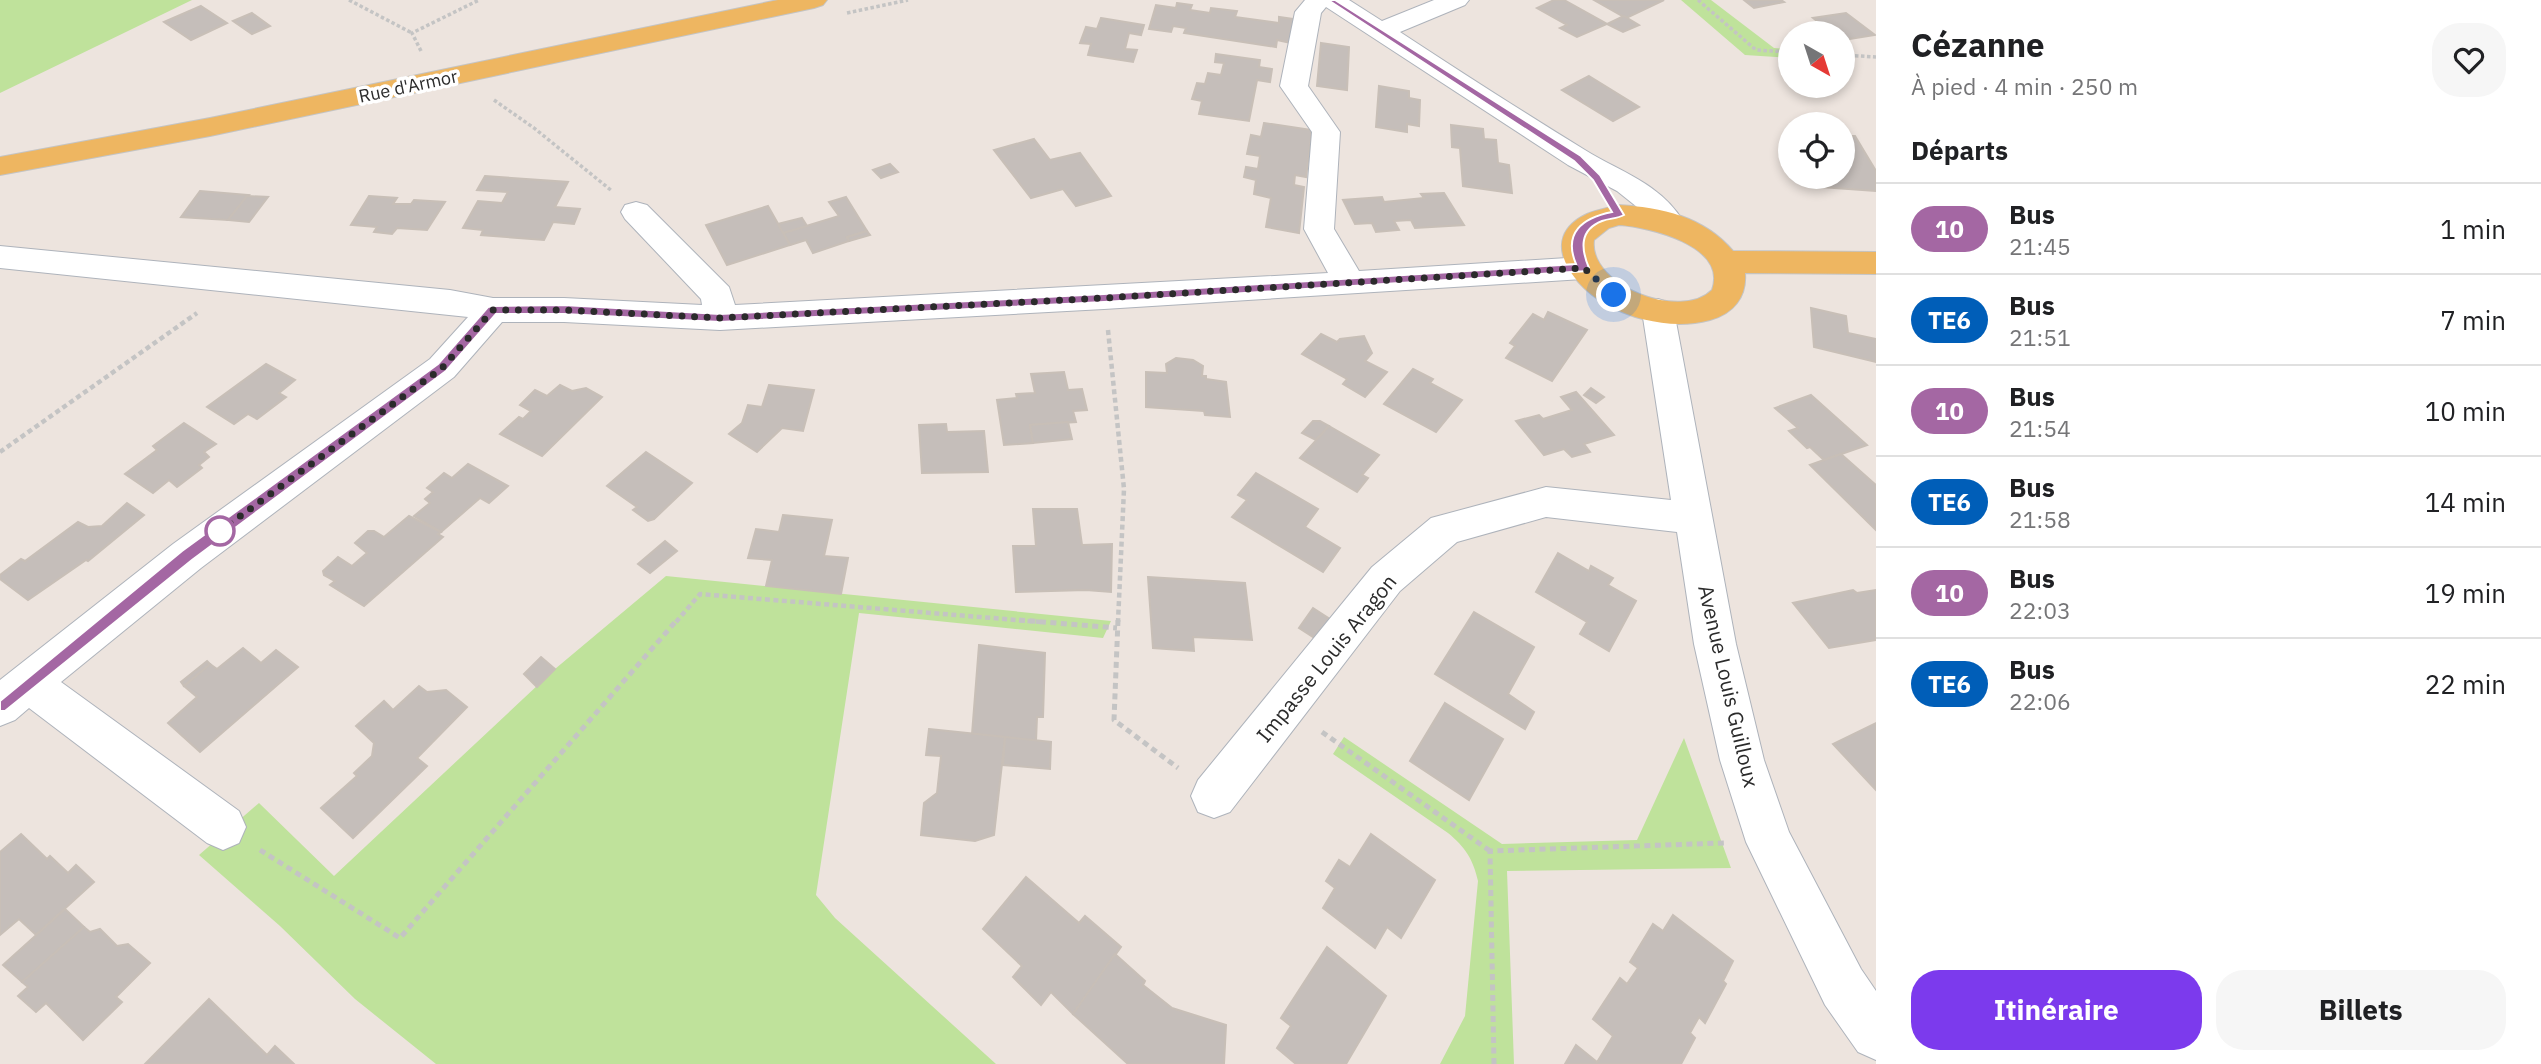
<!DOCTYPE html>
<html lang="fr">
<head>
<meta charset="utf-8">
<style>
	:root { --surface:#fff; --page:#f6f6f6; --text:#202124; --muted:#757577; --line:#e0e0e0; --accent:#7c3aed }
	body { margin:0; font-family:"IBM Plex Sans",sans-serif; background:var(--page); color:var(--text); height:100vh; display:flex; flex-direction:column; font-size:26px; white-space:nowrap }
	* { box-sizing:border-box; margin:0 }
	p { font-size:23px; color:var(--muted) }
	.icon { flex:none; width:38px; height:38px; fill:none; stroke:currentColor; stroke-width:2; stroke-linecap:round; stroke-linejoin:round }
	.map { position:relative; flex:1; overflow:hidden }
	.details { display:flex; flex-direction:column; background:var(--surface); width:665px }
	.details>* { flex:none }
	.badge { padding:0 14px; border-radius:23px; font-size:24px; line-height:46px }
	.needle { width:46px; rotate:141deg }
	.tools { position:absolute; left:1778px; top:21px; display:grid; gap:14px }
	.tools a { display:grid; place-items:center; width:77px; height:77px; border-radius:50%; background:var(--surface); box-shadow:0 4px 10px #0003; font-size:35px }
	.you { position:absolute; width:35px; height:35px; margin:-18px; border:5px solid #fff; border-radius:50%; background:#1a73e8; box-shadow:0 0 0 10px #1a73e833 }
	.map>.badge { position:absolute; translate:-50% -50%; box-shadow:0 0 0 4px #fff }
	h2 { padding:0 35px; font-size:26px; line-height:63px }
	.round { display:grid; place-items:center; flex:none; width:74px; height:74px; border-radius:28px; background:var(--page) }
	.head { display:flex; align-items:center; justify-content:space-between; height:119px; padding:0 35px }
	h1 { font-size:33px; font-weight:700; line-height:52px }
	.cta { display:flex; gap:14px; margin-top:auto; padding:14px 35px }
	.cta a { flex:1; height:80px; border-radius:28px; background:var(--accent); color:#fff; font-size:28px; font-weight:700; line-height:80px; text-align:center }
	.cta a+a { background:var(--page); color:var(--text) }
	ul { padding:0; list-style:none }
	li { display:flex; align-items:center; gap:21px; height:91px; padding:0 35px; border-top:2px solid var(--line) }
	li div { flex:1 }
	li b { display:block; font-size:26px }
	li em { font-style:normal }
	li .badge { min-width:77px; font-weight:700; text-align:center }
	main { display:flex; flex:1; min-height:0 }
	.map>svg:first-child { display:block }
	.green { fill:#bfe29b }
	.building { fill:#c5beba; stroke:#c8bfb7; stroke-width:2 }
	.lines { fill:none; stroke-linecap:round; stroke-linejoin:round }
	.minor-casing { stroke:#aeb3bb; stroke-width:2 }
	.major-casing { stroke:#c4c4c4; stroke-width:2 }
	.path-far2 { stroke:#c4c4c4; stroke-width:3.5; stroke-dasharray:3.5 2.5; stroke-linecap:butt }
	.path-far1 { stroke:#c4c4c4; stroke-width:4.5; stroke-dasharray:5 3.5; stroke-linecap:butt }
	.path { stroke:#c4c4c4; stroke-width:5; stroke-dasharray:6 4.5; stroke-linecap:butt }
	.minor { fill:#fff; fill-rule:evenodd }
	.major { fill:#eeb661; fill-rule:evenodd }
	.line { fill:#a467a3; stroke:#fff; stroke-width:2 }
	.walk { stroke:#2b2b2b; stroke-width:7; stroke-dasharray:0 12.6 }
	.stop-dot { fill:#fff; stroke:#a467a3; stroke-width:3.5 }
	.labels { text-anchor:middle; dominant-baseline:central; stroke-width:7; stroke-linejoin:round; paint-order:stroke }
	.far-street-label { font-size:18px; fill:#2b2b2b; stroke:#fff }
	.street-label { font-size:21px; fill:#2b2b2b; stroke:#fff }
</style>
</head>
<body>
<main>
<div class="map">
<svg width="1876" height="1064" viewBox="0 0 1876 1064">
	<rect width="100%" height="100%" fill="#ede4de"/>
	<g class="green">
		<path d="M 0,0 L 192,0 L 0,93 Z"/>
		<path d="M 1681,0 L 1711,0 L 1774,48 L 1790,49 L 1790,58 L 1745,55 Z"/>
		<path d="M 666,576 L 1111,621 L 1103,638 L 859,613 L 816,895 L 835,918 L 996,1064 L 436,1064 L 355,999 L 280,926 L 199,855 L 259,803 L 334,876 L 555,669 Z"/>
		<path d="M 1344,737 L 1502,844 L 1637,840 L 1684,738 L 1731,868 L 1507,871 L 1514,1064 L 1440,1064 L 1465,1016 L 1478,881 C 1473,859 1465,847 1448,833 L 1333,754 Z"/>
	</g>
	<g class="building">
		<path d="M 1554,0 L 1564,0 L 1607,24 L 1577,37 L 1560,28 L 1567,25 L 1537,8 Z"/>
		<path d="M 1594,0 L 1664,0 L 1626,18 Z"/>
		<path d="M 1744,0 L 1781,0 L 1784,2 L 1754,8 Z"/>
		<path d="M 1177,3 L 1192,5 L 1190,10 L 1210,13 L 1211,8 L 1237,11 L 1235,17 L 1279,23 L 1279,17 L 1294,19 L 1291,43 L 1277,40 L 1276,47 L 1184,33 L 1186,28 L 1173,26 L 1171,32 L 1149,29 L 1156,5 L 1176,8 Z"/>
		<path d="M 201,6 L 227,23 L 191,40 L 164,22 Z"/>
		<path d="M 252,13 L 270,26 L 252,34 L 233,21 Z"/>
		<path d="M 1846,13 L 1875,35 L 1843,40 L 1843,33 L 1832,33 L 1813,18 Z"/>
		<path d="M 1624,16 L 1639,25 L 1623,32 L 1607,24 Z"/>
		<path d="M 1101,18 L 1144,25 L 1141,35 L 1129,33 L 1125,49 L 1137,50 L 1133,62 L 1088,55 L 1091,44 L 1080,43 L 1086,27 L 1097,29 Z"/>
		<path d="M 1321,43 L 1349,47 L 1347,90 L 1317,86 Z"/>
		<path d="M 1216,54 L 1260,60 L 1259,67 L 1272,69 L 1270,82 L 1257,80 L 1249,121 L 1199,114 L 1202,101 L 1192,99 L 1197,83 L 1205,84 L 1208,73 L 1221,75 L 1224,63 L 1215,62 Z"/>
		<path d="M 1589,76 L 1639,107 L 1613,121 L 1562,90 Z"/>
		<path d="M 1379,86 L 1409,91 L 1409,98 L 1420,100 L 1419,126 L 1407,124 L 1407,132 L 1376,127 Z"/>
		<path d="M 1264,123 L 1312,130 L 1306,177 L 1295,175 L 1294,185 L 1304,187 L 1299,233 L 1266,227 L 1271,198 L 1254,194 L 1256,180 L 1244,177 L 1246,167 L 1258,169 L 1260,156 L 1247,154 L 1251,135 L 1261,137 Z"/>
		<path d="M 1451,125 L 1483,129 L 1484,139 L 1496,140 L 1498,163 L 1509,165 L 1512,193 L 1463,186 L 1460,148 L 1452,147 Z"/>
		<path d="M 1843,136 L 1855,136 L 1876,171 L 1876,191 L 1821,187 L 1815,177 L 1843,177 Z"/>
		<path d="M 1034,139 L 1050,160 L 1080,153 L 1111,196 L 1076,206 L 1063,189 L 1031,198 L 994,150 Z"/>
		<path d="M 890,164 L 898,172 L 881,178 L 873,170 Z"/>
		<path d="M 485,176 L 568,182 L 555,207 L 580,209 L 574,224 L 553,222 L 544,240 L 481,235 L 483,230 L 463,228 L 478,201 L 502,203 L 508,192 L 477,190 Z"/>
		<path d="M 200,191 L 249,195 L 228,220 L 181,217 Z"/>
		<path d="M 1444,193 L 1464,225 L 1415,228 L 1411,220 L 1394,221 L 1399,230 L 1376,232 L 1372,223 L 1355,224 L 1343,200 L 1382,197 L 1384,202 L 1424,198 L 1421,194 Z"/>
		<path d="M 247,196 L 268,197 L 249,222 L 228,220 Z"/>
		<path d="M 369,196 L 397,198 L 393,204 L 411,204 L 414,200 L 445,202 L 427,230 L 397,228 L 392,234 L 374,232 L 377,227 L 351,225 Z"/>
		<path d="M 846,197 L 867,231 L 847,237 L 849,241 L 813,253 L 806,240 L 790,245 L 783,233 L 839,216 L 829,202 Z"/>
		<path d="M 768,206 L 790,245 L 727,265 L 706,225 Z"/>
		<path d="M 802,218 L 807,226 L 783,233 L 778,224 Z"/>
		<path d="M 867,231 L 870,235 L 849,241 L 847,237 Z"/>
		<path d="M 1811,308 L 1846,316 L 1848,333 L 1876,339 L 1876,362 L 1814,347 Z"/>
		<path d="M 1548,312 L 1587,330 L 1552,381 L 1506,358 L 1515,346 L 1510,343 L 1533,314 L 1544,320 Z"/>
		<path d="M 1321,334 L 1337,342 L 1340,339 L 1364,336 L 1372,353 L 1365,361 L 1387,372 L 1365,397 L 1343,384 L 1347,379 L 1302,354 Z"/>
		<path d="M 1176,358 L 1193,360 L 1203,366 L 1202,376 L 1206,376 L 1206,379 L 1226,382 L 1230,417 L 1205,415 L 1204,411 L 1146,407 L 1146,372 L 1167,373 L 1166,364 Z"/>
		<path d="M 266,364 L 295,380 L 279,393 L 286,397 L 257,419 L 248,414 L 234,424 L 207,407 Z"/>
		<path d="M 1413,369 L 1433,379 L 1430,383 L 1462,400 L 1436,432 L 1384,404 Z"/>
		<path d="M 1064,372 L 1068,390 L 1082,389 L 1087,410 L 1073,411 L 1076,422 L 1030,425 L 1033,443 L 1004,445 L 997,400 L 1017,398 L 1016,394 L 1035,393 L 1031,374 Z"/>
		<path d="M 560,385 L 572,391 L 586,388 L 602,397 L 542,456 L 500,434 L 519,417 L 523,419 L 531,411 L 520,405 L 535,390 L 547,396 Z"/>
		<path d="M 769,385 L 814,390 L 803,431 L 782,428 L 757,452 L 729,434 L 742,423 L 748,405 L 762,407 Z"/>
		<path d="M 1591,388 L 1604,397 L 1596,403 L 1584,395 Z"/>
		<path d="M 1576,392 L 1614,435 L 1584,444 L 1590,452 L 1572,457 L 1564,449 L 1544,455 L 1516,421 L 1539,415 L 1543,419 L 1572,410 L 1561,397 Z"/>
		<path d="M 1811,395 L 1867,445 L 1824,460 L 1810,447 L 1807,448 L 1789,431 L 1798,428 L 1775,408 Z"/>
		<path d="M 1313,421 L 1320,421 L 1329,426 L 1316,440 L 1302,433 Z"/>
		<path d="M 1068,422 L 1072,439 L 1033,443 L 1030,425 Z"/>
		<path d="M 184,423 L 216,444 L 204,452 L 209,457 L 199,465 L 202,468 L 177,487 L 169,480 L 153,493 L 125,474 L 157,450 L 153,446 Z"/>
		<path d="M 946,424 L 947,432 L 984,431 L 988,472 L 922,473 L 919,425 Z"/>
		<path d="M 1329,426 L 1379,455 L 1362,475 L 1368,478 L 1357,492 L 1300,458 Z"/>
		<path d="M 646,452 L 692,483 L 654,519 L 648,521 L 633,510 L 637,507 L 607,486 Z"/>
		<path d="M 1841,454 L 1876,485 L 1876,530 L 1810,465 Z"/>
		<path d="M 468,464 L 508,486 L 489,503 L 480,498 L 441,532 L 414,516 L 430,503 L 425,499 L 433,492 L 427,488 L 444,473 L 452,478 Z"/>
		<path d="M 1256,473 L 1318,509 L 1305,527 L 1340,548 L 1323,572 L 1232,517 L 1247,500 L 1238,495 Z"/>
		<path d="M 127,503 L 144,515 L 88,561 L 86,560 L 28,600 L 0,579 L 0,575 L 21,559 L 25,561 L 78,522 L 88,527 L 102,526 Z"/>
		<path d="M 1033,509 L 1077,509 L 1082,545 L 1112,544 L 1111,592 L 1086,590 L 1016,592 L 1013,546 L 1036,546 Z"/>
		<path d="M 783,515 L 832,520 L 824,556 L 848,558 L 841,594 L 766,586 L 772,560 L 748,558 L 756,529 L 779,532 Z"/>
		<path d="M 409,516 L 441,532 L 438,534 L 443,537 L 364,606 L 330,585 L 335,581 L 324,575 L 323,571 L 338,557 L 352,566 L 367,553 L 355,543 L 368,531 L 374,531 L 384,537 Z"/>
		<path d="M 665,541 L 677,551 L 650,573 L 638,564 Z"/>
		<path d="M 1558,553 L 1589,571 L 1591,566 L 1613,578 L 1608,585 L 1636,601 L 1609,651 L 1580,634 L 1587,622 L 1536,592 Z"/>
		<path d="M 1148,577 L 1245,583 L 1252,640 L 1193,637 L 1194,651 L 1153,648 Z"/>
		<path d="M 1853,590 L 1857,593 L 1876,590 L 1876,640 L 1829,648 L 1793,603 Z"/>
		<path d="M 1313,608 L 1333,621 L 1319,641 L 1299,628 Z"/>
		<path d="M 1474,612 L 1534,647 L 1508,694 L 1534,712 L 1525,729 L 1435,674 Z"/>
		<path d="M 979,645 L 1045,653 L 1043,717 L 1037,717 L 1036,741 L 972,734 Z"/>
		<path d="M 243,648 L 261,663 L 276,650 L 298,667 L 200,752 L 168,723 L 197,697 L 184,686 L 210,664 L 217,669 Z"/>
		<path d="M 541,657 L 555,669 L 537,687 L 524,674 Z"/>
		<path d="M 207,661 L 210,664 L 184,686 L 181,682 Z"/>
		<path d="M 419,686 L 427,692 L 446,690 L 467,707 L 417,758 L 427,766 L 353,838 L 321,808 L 357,776 L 354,773 L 372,756 L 374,743 L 356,726 L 384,701 L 393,710 Z"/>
		<path d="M 1445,703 L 1503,739 L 1469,800 L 1410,761 Z"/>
		<path d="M 1876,723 L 1876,790 L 1833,744 Z"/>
		<path d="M 929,729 L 1005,737 L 994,835 L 975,841 L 921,835 L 924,803 L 937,793 L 941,756 L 926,755 Z"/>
		<path d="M 1005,737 L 1051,742 L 1050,769 L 1003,765 Z"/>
		<path d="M 21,834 L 47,859 L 50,856 L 68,873 L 76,865 L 94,882 L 36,935 L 19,919 L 0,935 L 0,852 Z"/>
		<path d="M 1371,834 L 1435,880 L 1401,938 L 1387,927 L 1375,948 L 1323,908 L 1335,888 L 1326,881 L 1339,860 L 1350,867 Z"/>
		<path d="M 1026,877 L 1079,923 L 1085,916 L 1121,947 L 1073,1014 L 1051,992 L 1041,1005 L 1013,977 L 1022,966 L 983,929 Z"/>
		<path d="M 65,909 L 84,927 L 22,982 L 3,965 Z"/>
		<path d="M 1673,915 L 1733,961 L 1723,981 L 1726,984 L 1705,1023 L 1699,1017 L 1690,1033 L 1695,1038 L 1681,1064 L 1596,1064 L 1613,1036 L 1593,1019 L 1620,978 L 1627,984 L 1638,968 L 1630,962 L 1653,924 L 1663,931 Z"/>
		<path d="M 84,927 L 90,932 L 100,929 L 117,946 L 128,944 L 150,963 L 116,997 L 122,1002 L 83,1040 L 46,1003 L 36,1012 L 18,996 L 28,987 L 22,982 Z"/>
		<path d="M 1327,947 L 1386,996 L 1346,1064 L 1296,1064 L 1277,1048 L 1291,1026 L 1281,1018 Z"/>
		<path d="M 1115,954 L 1145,981 L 1143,985 L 1172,1008 L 1226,1025 L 1224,1064 L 1128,1064 L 1073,1014 Z"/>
		<path d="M 209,999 L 267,1055 L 275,1046 L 294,1064 L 145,1064 Z"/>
		<path d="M 1576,1045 L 1597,1062 L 1596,1064 L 1565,1064 Z"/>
	</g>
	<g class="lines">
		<defs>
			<g id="minor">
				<path d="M 1305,0 L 1349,0 L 1382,21 L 1434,0 L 1469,0 L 1465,5 L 1400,32 C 1461,72 1523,112 1585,150 C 1620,172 1660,183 1683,221 L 1679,228 L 1668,231 L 1657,228 L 1637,207 L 1617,191 L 1568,165 L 1326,7 L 1321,13 L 1308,86 L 1340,132 L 1334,229 L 1359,271 L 1583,257 L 1594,260 L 1599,268 L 1594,276 L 1583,279 L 1104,309 L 720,330 L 564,322 L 502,322 L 454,377 L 201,568 L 61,682 L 239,811 L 246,827 L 239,843 L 223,850 L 207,843 L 29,708 L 15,720 L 0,726 L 0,680 L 173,544 L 430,359 L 468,317 L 0,268 L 0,246 L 450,290 L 493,298 L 564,298 L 702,305 L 701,299 L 625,219 L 621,212 L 625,205 L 636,202 L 647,205 L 729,287 L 735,305 L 1328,273 L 1304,229 L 1312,132 L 1280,86 L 1295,12 Z"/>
				<path d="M 1658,299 L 1670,303 L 1674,311 L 1736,644 L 1764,760 L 1789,832 L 1861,969 L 1876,991 L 1876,1060 L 1858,1052 L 1825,1005 L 1746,842 L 1720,760 L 1694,644 L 1677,532 L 1546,517 L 1457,542 L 1400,591 L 1230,812 L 1214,818 L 1198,812 L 1191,796 L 1198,780 L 1372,567 L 1431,518 L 1546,487 L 1671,500 L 1642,311 L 1646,303 Z"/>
			</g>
			<g id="major">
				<path d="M 778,0 L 827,0 L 823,5 L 814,8 L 210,136 L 0,175 L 0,157 L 210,118 Z"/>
				<path d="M 1618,205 C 1662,207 1704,217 1733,251 L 1876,252 L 1876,274 L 1745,273 C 1747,297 1733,314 1710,320 C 1677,329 1641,322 1611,307 C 1576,290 1534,239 1587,214 C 1596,210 1608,208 1618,205 ZM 1619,225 C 1648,227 1728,245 1712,290 C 1682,321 1588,286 1594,240 L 1609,228 Z"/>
			</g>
		</defs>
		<use href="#minor" class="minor-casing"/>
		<use href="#major" class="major-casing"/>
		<g class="path-far2">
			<path d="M 349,0 L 412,33"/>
			<path d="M 1698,0 L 1756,50 L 1790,52"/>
			<path d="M 847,13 L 908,0"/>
			<path d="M 421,51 L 412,33 L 479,0"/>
			<path d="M 1843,55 L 1876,57"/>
			<path d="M 494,100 L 534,128 L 612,191"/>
		</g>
		<g class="path-far1">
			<path d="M 1108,330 L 1124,489 L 1118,622"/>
			<path d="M 0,452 L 197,313"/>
			<path d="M 676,622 L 700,594 L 1041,622"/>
		</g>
		<g class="path">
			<path d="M 1019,620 L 1117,628"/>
			<path d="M 1118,620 L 1114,720 L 1178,768"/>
			<path d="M 1322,732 L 1490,851"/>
			<path d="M 260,850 L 400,938 L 677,620"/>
			<path d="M 1494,1064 L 1490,851 L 1724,843"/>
		</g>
		<use href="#minor" class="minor"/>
		<use href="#major" class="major"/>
	</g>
	<path class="line" d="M 1328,0 L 1335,0 L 1581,156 L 1600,175 L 1624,215 C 1617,219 1610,218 1602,221 C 1579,230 1581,249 1589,268 L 1588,271 L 1104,302 L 720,322 L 564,314 L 496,314 L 446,371 L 192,560 L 5,711 L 0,711 L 0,701 L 182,551 L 438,364 L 488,307 L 493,306 L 564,305 L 720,314 L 1104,294 L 1576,264 C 1563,233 1582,218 1612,212 L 1593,180 L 1574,161 Z"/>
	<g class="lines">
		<path class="walk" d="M 220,531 L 442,368 L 493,310 L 564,310 L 720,318 L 1104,298 L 1584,268 L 1614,295"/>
	</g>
	<circle class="stop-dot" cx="220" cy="531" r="14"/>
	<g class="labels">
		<g class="far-street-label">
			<text transform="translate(408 86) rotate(-12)">Rue d'Armor</text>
		</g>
		<g class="street-label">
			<text transform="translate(1326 658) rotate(-51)">Impasse Louis Aragon</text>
			<text transform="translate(1729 686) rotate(77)">Avenue Louis Guilloux</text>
		</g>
	</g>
</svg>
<div class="tools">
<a><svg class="needle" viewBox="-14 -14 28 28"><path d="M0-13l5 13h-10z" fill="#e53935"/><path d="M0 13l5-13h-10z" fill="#757577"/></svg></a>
<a><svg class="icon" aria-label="locate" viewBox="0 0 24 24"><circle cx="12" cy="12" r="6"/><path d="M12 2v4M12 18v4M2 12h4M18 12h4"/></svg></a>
</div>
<div class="you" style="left:1614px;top:295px"></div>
</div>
<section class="details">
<div class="head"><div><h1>Cézanne</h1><p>À pied · 4 min · 250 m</p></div><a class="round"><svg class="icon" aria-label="heart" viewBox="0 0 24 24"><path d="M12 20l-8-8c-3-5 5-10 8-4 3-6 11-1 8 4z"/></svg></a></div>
<h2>Départs</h2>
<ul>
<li><span class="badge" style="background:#a467a3;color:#fff">10</span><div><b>Bus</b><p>21:45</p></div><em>1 min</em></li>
<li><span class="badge" style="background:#005eb8;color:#fff">TE6</span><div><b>Bus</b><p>21:51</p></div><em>7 min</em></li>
<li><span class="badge" style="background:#a467a3;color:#fff">10</span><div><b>Bus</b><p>21:54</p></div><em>10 min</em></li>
<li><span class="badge" style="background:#005eb8;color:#fff">TE6</span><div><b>Bus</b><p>21:58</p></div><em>14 min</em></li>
<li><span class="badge" style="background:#a467a3;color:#fff">10</span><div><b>Bus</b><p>22:03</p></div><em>19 min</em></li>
<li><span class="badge" style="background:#005eb8;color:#fff">TE6</span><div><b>Bus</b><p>22:06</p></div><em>22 min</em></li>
</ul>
<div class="cta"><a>Itinéraire</a><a>Billets</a></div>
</section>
</main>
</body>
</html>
